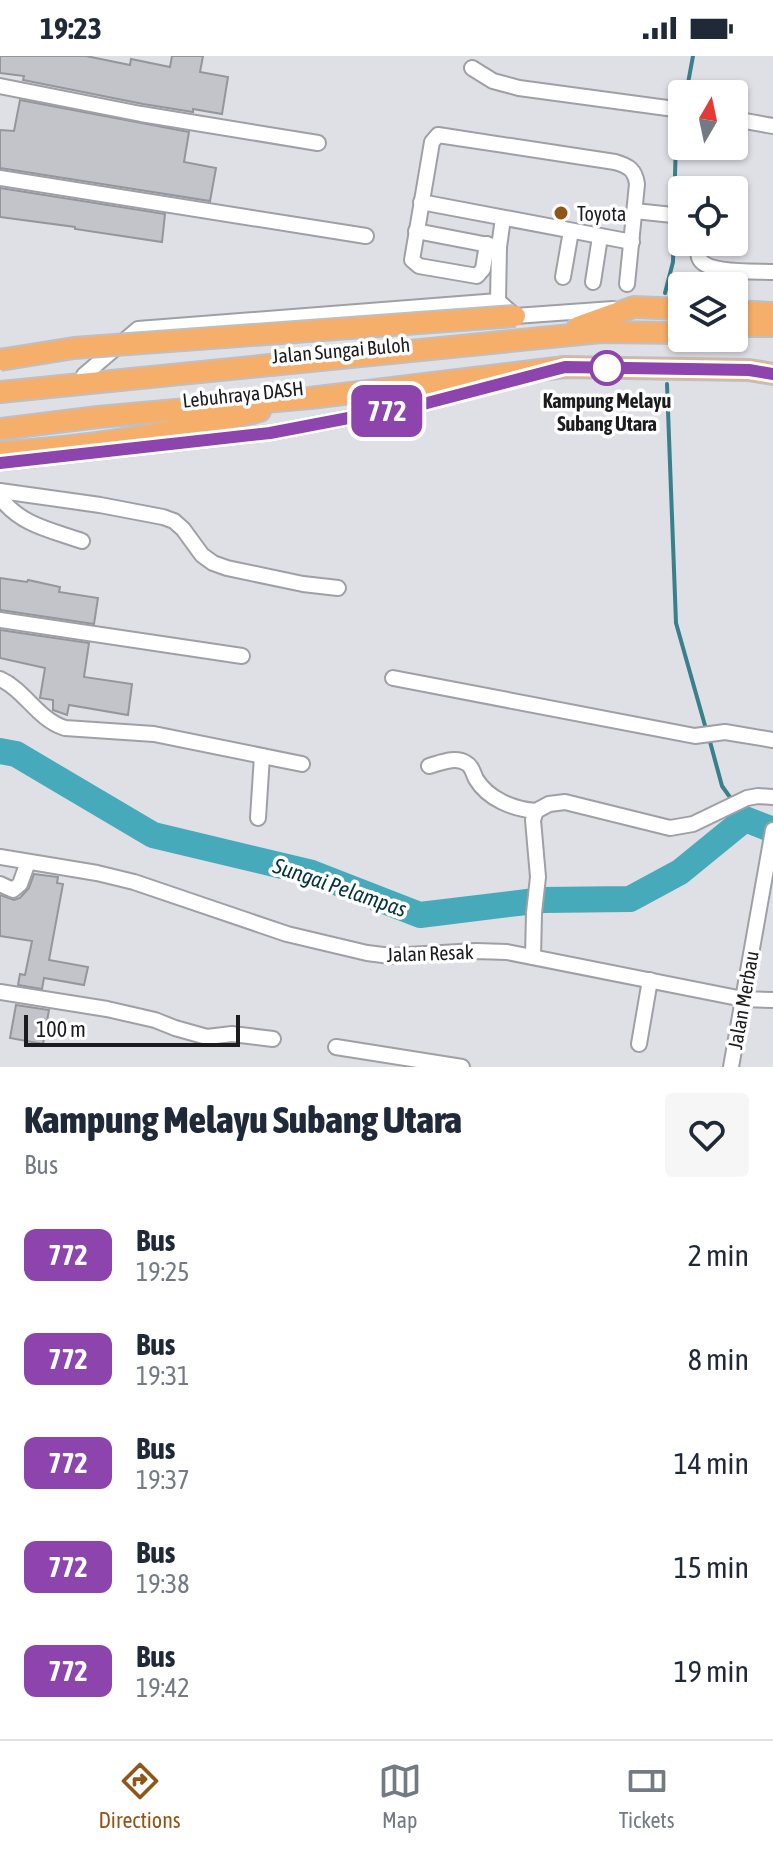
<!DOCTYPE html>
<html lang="en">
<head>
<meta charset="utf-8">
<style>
	:root { --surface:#fff; --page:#f6f6f7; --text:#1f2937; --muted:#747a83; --line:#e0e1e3; --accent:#925518 }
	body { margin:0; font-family:"Asap Condensed",sans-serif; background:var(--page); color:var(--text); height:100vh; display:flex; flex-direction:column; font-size:30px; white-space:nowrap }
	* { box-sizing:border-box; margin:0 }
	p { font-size:26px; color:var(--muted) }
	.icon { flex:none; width:44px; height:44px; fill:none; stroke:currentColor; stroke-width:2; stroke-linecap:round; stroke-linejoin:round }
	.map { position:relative; height:1011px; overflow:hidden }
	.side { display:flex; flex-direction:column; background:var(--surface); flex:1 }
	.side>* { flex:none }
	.badge { padding:0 16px; border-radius:12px; font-size:28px; line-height:52px }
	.needle { width:52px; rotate:9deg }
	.tools { position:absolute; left:668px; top:24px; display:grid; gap:16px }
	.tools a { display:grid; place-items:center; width:80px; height:80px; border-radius:8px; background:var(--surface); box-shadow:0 2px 6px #0004; font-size:40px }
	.scale { position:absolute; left:24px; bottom:20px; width:216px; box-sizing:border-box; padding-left:8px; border:4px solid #1c1c1f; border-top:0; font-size:22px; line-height:28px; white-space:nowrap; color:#1c1c1f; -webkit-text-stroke:6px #fff; paint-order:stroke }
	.map>.badge { position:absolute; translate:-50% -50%; box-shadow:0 0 0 4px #fff }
	.round { display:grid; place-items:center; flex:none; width:84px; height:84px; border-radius:8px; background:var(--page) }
	.headline { display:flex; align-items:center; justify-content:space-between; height:136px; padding:0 24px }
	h1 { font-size:38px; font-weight:800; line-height:60px }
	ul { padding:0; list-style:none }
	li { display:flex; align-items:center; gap:24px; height:104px; padding:0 24px }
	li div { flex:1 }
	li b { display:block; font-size:30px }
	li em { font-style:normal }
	li .badge { min-width:88px; font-weight:700; text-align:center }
	.status { display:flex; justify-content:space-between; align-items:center; height:56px; padding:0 40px; background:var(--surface); direction:ltr }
	.status svg { height:22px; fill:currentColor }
	.tab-bar { display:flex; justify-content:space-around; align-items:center; height:112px; border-top:2px solid var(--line); background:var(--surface); font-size:22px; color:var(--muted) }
	.tab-bar a { display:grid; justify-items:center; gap:4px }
	.tab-bar .selected { color:var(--accent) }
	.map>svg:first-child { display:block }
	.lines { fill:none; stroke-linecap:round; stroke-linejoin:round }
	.stream { stroke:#3a7f8c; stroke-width:4 }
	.river { stroke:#47aaba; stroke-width:26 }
	.building { fill:#c3c3ca; stroke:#95959c; stroke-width:2 }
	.minor-casing { stroke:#9f9fa6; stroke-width:18 }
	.highway-casing { stroke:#bfbfc0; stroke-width:24 }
	.minor { stroke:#fff; stroke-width:14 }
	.highway { stroke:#f6ae6b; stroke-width:20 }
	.highway-bridge-casing { stroke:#bfbfc0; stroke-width:24; stroke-linecap:butt }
	.highway-bridge { stroke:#f6ae6b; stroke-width:20 }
	.line-casing { stroke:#fff; stroke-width:18 }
	.line { stroke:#8e44ad; stroke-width:12 }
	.poi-dot { fill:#925518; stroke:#fff; stroke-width:3 }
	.stop-dot { fill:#fff; stroke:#8e44ad; stroke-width:4 }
	.labels { text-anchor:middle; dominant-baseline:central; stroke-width:7; stroke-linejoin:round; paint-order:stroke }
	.poi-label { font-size:20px; fill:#1c1c1f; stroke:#fff; text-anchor:start }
	.street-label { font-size:20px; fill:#1c1c1f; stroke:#fff }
	.stop-label { font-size:20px; font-weight:bold; fill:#1c1c1f; stroke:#fff }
	.water-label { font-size:22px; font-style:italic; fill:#05363d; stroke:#fff }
</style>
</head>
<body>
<div class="status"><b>19:23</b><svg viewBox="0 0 49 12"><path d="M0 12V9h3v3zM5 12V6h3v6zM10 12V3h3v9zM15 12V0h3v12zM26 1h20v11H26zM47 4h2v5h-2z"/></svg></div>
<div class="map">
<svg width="773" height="1011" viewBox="0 0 773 1011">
	<rect width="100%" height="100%" fill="#dfdfe6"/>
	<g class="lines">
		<g class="stream">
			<path d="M 686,38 L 693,0"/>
			<path d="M 674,156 L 676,83 L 681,57"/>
			<path d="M 665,237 L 673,206 L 674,164"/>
			<path d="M 667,328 L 676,567 L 706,673"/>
			<path d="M 709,682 L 722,730 L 732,744"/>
			<path d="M 737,751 L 745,763"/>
		</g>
		<path class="river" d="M 0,695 L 16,698 L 153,779 L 312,817 L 420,859 L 543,844 L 630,843 L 680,816 L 745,763 L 773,774"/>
	</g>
	<g class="building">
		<path d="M 0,0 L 86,0 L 130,9 L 131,3 L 170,11 L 172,0 L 203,0 L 200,16 L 228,21 L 222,58 L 193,53 L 193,56 L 143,48 L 23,24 L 24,20 L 0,17 Z"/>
		<path d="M 20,44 L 189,76 L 184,106 L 216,112 L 210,145 L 0,112 L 0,74 L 14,75 Z"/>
		<path d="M 0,132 L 165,158 L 162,186 L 75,173 L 75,171 L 0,161 Z"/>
		<path d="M 0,522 L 27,526 L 28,524 L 60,531 L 59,536 L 98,542 L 94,568 L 0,554 Z"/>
		<path d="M 0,574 L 89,587 L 84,621 L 132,628 L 128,659 L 69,649 L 67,659 L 53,654 L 53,644 L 40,642 L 45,612 L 0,602 Z"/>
		<path d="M 34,818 L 58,821 L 57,827 L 63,828 L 49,904 L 88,911 L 84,929 L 44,922 L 42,933 L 18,929 L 20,918 L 25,919 L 32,885 L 0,880 L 0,839 L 14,844 L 20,842 L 29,832 Z"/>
		<path d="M 16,949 L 49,954 L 43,988 L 10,982 Z"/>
	</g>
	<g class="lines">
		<defs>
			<g id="minor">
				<path d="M 472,12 L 493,25 L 519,32 L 682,54"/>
				<path d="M 0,30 L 141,58 L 318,87"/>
				<path d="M 734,63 L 773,70"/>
				<path d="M 0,122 L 366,180"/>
				<path d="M 421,146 L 632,186"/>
				<path d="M 635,155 L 682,160"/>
				<path d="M 416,175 L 499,191"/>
				<path d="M 698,186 C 698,192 697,200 701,205 C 712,218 757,215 773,216"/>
				<path d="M 487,188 L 483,213 L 477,220 L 419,210 L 412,204 L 432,86 L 438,79 L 615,106 C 629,110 635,114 637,128 L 627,228"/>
				<path d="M 563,221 L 571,175"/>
				<path d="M 593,226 L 600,181"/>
				<path d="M 498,245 L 499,191 L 503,162"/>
				<path d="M 84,319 L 138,273 L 498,245 L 515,260 L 613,253"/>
				<path d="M 0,407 L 270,377 L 427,347 L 510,325"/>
				<path d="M 0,435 L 100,449 L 163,461 L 174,465 L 183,473 L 202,499 L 213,507 L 227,512 L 303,528 L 338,532"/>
				<path d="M 0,441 C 20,469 51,474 82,485"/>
				<path d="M 0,564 L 242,600"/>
				<path d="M 393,622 L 695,680 L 725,676 L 773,684"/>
				<path d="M 0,623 C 25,634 37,663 65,672 L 154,678 L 302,708"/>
				<path d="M 429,710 C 440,707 455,700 466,707 C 472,710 473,717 476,723 C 488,743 513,753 536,755"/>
				<path d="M 258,762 L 262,700"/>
				<path d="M 0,801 L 97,817 L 134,826 L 287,878 L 367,897 L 391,900 L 476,895 L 507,896 L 743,943 L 773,944"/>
				<path d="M 0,828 L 13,834 L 20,828 L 28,806"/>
				<path d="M 533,901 L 534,857 L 538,821 L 533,764 L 536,755 L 549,748 L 565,746 L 670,772 L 693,768 L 747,742 L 758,740 L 773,741"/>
				<path d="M 0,936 L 107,953 L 155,964 L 175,972 L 207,981 L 232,978 L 273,983"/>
				<path d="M 639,988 L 650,924"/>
				<path d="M 336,991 L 462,1011"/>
				<path d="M 731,1011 L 773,774"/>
			</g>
			<g id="highway">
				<path d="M 734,255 L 773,257"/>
				<path d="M 734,270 L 770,270"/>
				<path d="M 578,271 L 634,251 L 682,253"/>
				<path d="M 0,336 L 601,276 L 682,277"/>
				<path d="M 0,373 L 98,361 L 310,342 L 565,311 L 749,314 L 773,318"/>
				<path d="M 0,396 C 88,391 175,377 260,355"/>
			</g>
		</defs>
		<use href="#minor" class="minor-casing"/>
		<use href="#highway" class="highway-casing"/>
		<use href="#minor" class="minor"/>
		<use href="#highway" class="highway"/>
		<defs>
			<path id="highway-bridge" d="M 0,304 L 74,292 L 515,260"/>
		</defs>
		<use href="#highway-bridge" class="highway-bridge-casing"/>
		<use href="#highway-bridge" class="highway-bridge"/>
	</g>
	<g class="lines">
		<defs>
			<path id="line" d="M 0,407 L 270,377 L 427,347 L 565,311 L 749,314 L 773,318"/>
		</defs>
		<use href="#line" class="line-casing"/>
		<use href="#line" class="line"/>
	</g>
	<circle class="poi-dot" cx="561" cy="157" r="8"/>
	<circle class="stop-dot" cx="607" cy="312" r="16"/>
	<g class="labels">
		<g class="poi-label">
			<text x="577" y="157">Toyota</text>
		</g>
		<g class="street-label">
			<text transform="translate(341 294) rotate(-5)">Jalan Sungai Buloh</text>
			<text transform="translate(243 338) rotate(-6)">Lebuhraya DASH</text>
			<text transform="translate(430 897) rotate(-2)">Jalan Resak</text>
			<text transform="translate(743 944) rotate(-80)">Jalan Merbau</text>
		</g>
		<g class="stop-label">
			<text x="607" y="344">Kampung Melayu<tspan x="607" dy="23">Subang Utara</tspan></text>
		</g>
		<g class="water-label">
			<text transform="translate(340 831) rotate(19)">Sungai Pelampas</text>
		</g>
	</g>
</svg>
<div class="tools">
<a><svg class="needle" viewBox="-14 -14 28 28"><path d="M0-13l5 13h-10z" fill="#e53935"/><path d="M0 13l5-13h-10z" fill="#747a83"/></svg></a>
<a><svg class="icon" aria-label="locate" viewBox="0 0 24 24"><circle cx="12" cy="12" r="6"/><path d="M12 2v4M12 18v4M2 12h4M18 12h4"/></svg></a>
<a><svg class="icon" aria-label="layers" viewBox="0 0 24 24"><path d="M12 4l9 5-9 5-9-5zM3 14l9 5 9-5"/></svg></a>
</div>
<div class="scale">100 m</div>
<b class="badge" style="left:387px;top:355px;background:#8e44ad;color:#fff">772</b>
</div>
<section class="side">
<div class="headline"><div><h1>Kampung Melayu Subang Utara</h1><p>Bus</p></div><a class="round"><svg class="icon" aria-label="heart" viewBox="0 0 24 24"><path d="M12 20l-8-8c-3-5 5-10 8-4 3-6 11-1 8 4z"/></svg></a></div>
<ul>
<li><span class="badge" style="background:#8e44ad;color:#fff">772</span><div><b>Bus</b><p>19:25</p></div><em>2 min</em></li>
<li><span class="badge" style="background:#8e44ad;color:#fff">772</span><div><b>Bus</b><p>19:31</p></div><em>8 min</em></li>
<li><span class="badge" style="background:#8e44ad;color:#fff">772</span><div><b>Bus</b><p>19:37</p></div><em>14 min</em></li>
<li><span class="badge" style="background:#8e44ad;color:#fff">772</span><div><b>Bus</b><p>19:38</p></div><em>15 min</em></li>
<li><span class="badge" style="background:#8e44ad;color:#fff">772</span><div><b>Bus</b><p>19:42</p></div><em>19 min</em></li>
</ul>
</section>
<nav class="tab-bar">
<a class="selected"><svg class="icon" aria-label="directions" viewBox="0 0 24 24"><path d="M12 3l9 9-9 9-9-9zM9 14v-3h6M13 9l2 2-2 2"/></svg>Directions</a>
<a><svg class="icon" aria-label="map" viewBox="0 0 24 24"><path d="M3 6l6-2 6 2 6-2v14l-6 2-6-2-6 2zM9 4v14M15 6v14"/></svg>Map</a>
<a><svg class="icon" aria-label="tickets" viewBox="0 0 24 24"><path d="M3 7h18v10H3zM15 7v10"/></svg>Tickets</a>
</nav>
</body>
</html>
